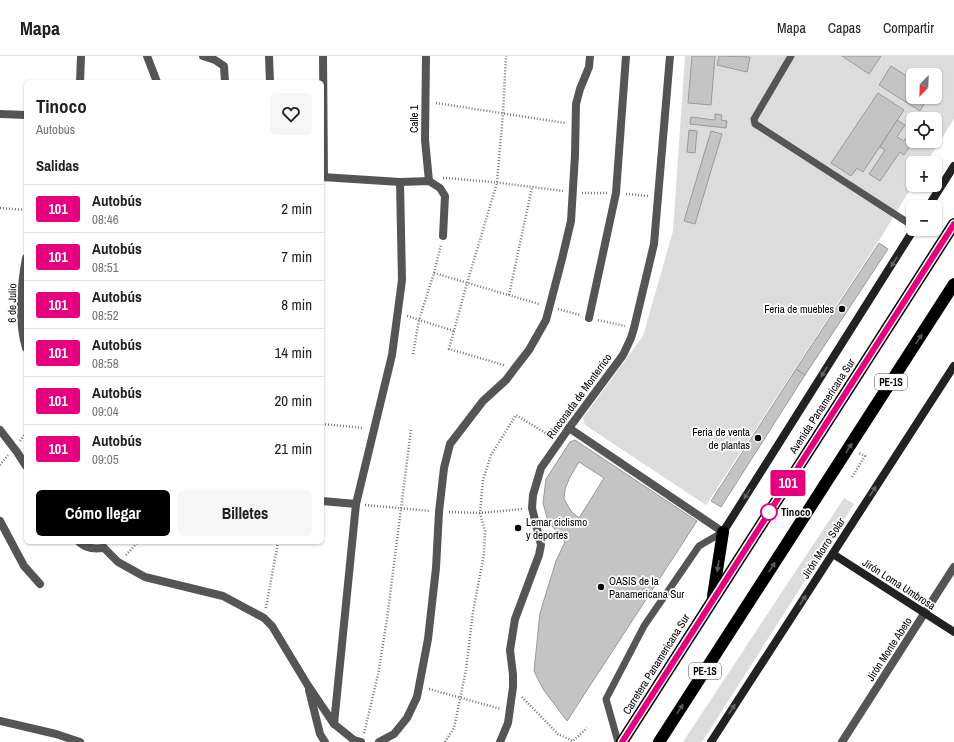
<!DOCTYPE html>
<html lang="es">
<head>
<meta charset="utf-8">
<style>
	:root { --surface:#fff; --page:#f6f6f6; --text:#202124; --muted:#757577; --line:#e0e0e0; --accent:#000 }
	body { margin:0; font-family:"Archivo Narrow",sans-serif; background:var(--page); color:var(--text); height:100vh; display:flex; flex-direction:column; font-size:15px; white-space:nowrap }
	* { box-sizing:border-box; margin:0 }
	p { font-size:13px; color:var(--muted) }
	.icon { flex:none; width:22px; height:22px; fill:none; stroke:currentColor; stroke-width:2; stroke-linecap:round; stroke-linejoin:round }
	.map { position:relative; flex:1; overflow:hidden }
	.panel { position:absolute; left:24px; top:24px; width:300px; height:464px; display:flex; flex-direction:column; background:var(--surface); border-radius:6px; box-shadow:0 1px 3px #0004 }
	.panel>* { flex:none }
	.badge { padding:0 8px; border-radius:3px; font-size:14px; line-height:26px }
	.needle { width:26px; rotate:203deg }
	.controls { position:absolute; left:906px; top:12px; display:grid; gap:8px }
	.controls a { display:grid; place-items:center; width:36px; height:36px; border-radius:6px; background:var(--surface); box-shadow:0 1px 3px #0004; font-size:20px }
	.map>.badge { position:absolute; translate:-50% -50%; box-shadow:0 0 0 2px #fff }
	h2 { padding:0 12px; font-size:15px; line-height:36px }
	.round { display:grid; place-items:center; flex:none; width:42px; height:42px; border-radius:6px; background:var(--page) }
	.headline { display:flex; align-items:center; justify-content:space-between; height:68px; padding:0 12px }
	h1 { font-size:19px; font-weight:700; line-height:30px }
	.cta { display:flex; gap:8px; margin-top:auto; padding:8px 12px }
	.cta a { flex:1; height:46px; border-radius:6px; background:var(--accent); color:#fff; font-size:16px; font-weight:700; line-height:46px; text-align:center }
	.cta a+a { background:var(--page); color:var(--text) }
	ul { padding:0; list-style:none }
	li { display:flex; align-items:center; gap:12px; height:48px; padding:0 12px; border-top:1px solid var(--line) }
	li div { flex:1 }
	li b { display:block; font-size:15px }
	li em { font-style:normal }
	li .badge { min-width:44px; font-weight:700; text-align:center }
	header { display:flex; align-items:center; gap:24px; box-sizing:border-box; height:56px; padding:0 20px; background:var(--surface); border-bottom:1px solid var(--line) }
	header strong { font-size:19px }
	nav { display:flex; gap:22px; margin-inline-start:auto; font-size:14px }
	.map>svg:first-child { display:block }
	.green { fill:#dcdcdc; fill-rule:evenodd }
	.building { fill:#c4c4c4; stroke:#999; fill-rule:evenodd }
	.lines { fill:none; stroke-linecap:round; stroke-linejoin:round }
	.path { stroke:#777; stroke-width:2.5; stroke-dasharray:1 2; stroke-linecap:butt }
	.lane { stroke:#555; stroke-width:7 }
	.street { stroke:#555; stroke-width:8 }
	.secondary { stroke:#222; stroke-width:8 }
	.highway { stroke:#000; stroke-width:12 }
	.oneway { fill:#646464 }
	.oneway2 { fill:#595959 }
	.line-casing { stroke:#fff; stroke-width:9 }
	.line { stroke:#e6007e; stroke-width:6 }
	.poi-dot { fill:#000; stroke:#fff; stroke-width:1.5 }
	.stop-dot { fill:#fff; stroke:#e6007e; stroke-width:2 }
	.labels { text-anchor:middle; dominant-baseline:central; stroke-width:3.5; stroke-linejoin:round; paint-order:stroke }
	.shield { fill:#fff; stroke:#4c4c4c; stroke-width:1 }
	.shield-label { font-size:10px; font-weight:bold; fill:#000 }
	.street-label { font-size:11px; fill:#000; stroke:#fff }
	.poi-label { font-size:11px; fill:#000; stroke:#fff; text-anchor:end }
	.stop-label { font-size:11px; font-weight:bold; fill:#000; stroke:#fff; text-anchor:start }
</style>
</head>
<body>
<header>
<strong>Mapa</strong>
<nav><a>Mapa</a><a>Capas</a><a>Compartir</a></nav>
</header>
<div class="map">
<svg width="954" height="686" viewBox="0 0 954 686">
	<rect width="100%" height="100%" fill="#fff"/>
	<g class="green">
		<path d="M 685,0 L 954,0 L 954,63 L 926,107 L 913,107 L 913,129 L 883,178 L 706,449 L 585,369 L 583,362 L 643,280 L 673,175 ZM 913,19 L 935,19 L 935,41 L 913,41 ZM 913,63 L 935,63 L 935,85 L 913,85 Z"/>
		<path d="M 844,442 L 854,448 L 702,686 L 683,686 Z"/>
	</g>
	<g class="building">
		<path d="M 692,0 L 715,0 L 711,49 L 688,47 Z"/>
		<path d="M 719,0 L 750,1 L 747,16 L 717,9 Z"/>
		<path d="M 842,0 L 881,0 L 869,18 Z"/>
		<path d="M 891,10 L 913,24 L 913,41 L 928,41 L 920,55 L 879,29 Z"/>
		<path d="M 878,37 L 904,54 L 863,116 L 857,112 L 851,120 L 831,107 Z"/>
		<path d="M 715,58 L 722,59 L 721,64 L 727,65 L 726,72 L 690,68 L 691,61 L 715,64 Z"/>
		<path d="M 897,64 L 905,69 L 897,81 L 904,85 L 912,73 L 913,85 L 904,99 L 900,96 L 880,125 L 869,118 L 885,94 L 880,91 Z"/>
		<path d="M 689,74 L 697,75 L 695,97 L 687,96 Z"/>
		<path d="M 711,75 L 722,78 L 695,168 L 684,165 Z"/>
		<path d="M 879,187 L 888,193 L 805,319 L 796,313 Z"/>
		<path d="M 796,313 L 805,319 L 721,451 L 711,445 Z"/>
		<path d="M 575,384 L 697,465 L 567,665 L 543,633 L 534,615 L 540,557 L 556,505 L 565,486 L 548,465 L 543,447 L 546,423 L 570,386 ZM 579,406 L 604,422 L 579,462 L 571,455 L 564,443 L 565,433 L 570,421 Z"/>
	</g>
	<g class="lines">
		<g class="path">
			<path d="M 436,47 L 565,67"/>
			<path d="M 443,122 L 447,122 L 501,127 L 563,135"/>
			<path d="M 582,137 L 607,137"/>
			<path d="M 626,138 L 649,140"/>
			<path d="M 0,152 L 26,154"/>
			<path d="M 434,217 L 539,248"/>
			<path d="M 509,239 L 532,131"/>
			<path d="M 558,253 L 580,259"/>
			<path d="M 407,260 L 454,275"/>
			<path d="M 598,264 L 625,270"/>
			<path d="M 413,298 L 419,264 L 434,217 L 441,189"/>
			<path d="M 504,309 L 449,293 L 467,227 L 497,127 L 503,57 L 506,0"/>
			<path d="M 322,368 L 364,372"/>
			<path d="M 20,385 L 26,377"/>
			<path d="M 0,409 L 8,399"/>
			<path d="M 852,421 L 865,400 L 859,397"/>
			<path d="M 365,449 L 430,455"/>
			<path d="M 449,456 L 480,457 L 522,453"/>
			<path d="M 126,499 L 138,486"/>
			<path d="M 266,552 L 278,486"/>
			<path d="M 429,633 L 501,653"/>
			<path d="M 522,641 L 558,678 L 573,685 L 587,672"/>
			<path d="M 364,677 L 378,619 L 387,563 L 411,374"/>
			<path d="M 445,686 L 454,672 L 466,614 L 473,556 L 484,498 L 485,475 L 480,457 L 483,424 L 491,399 L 516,359 L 552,381"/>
		</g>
		<g class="lane">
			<path d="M 791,0 L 754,63 L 755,68 L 760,71 L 913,170"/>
			<path d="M 618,686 L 606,643 L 644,570 L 699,490 L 723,476"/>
		</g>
		<g class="street">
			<path d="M 147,0 L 157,26"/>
			<path d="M 203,0 L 215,4 L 224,10 L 225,26"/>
			<path d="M 269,0 L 270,26"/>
			<path d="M 323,0 L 324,120"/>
			<path d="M 426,0 L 425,84 L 429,125"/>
			<path d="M 80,26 L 81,0"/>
			<path d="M 0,58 L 26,59"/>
			<path d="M 322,121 L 400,126 L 429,125 L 440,132 L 445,140 L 443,180"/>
			<path d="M 26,202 C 21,228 18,266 26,292"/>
			<path d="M 589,262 L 616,137 L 626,0"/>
			<path d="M 569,372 L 723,476"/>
			<path d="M 0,374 L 17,396 L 26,410"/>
			<path d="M 322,445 L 356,448"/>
			<path d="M 0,465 L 24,510 L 40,528"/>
			<path d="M 79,486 C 88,493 94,493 104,492"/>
			<path d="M 104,492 L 118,506 L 145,521 L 223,540 L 264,562 L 272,570 L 307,628 L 334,668 L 354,684 L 361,686"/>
			<path d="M 309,634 L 320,678 L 325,686"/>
			<path d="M 0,665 L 56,678 L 80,686"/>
			<path d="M 334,668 L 356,448 L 392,299 L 402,224 L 400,126"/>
			<path d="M 379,686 L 394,678 L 407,662 L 417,641 L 428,583 L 436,512 L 439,456 L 444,412 L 450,388 L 483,345 L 506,324 L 515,312 L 529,294 L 546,264 L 562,203 L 571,165 L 575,99 L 576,48 L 580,33 L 589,11 L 590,0"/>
			<path d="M 500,686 L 508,667 L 513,631 L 513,619 L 510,594 L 515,563 L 539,499 L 541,489 L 532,452 L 533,439 L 541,412 L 569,372 L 623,299 L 631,282 L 634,272 L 654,188 L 670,0"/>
			<path d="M 842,686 L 954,511"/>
		</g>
		<g class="secondary">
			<path d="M 928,151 L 954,110"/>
			<path d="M 723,476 L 914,173"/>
			<path d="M 833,498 L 954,576"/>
			<path d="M 711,686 L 954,310"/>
		</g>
		<g class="highway">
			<path d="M 713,540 L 723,476"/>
			<path d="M 622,686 L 954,168"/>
			<path d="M 659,686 L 954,228"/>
		</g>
	</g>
	<defs><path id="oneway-solid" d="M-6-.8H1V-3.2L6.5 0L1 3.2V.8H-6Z"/></defs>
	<g class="oneway">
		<use href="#oneway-solid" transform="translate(894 206) rotate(122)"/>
		<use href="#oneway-solid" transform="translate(824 316) rotate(122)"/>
		<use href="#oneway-solid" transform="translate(873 435) rotate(-57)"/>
		<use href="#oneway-solid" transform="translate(747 438) rotate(122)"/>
		<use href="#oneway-solid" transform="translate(803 544) rotate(-57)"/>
		<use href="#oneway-solid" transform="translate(732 653) rotate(-57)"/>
	</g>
	<g class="oneway2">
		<use href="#oneway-solid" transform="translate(919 283) rotate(-57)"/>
		<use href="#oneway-solid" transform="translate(849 392) rotate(-57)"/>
		<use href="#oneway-solid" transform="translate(718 510) rotate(99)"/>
		<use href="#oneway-solid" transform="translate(772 511) rotate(-57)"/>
		<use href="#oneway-solid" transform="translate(680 653) rotate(-57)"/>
	</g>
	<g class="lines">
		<defs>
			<path id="line" d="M 622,686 L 954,168"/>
		</defs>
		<use href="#line" class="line-casing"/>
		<use href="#line" class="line"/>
	</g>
	<g class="poi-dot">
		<circle cx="842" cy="253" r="4"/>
		<circle cx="758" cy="382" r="4"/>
		<circle cx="518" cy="472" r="4"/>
		<circle cx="601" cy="531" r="4"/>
	</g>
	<circle class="stop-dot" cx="769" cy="456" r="8"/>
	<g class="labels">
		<g class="shield">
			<rect x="875" y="318" width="32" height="16" rx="3"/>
			<rect x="689" y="607" width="32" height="16" rx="3"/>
		</g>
		<g class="shield-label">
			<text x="891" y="326">PE-1S</text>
			<text x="705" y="615">PE-1S</text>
		</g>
		<g class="street-label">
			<text transform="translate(414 63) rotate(-90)">Calle 1</text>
			<text transform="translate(12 247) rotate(-89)">6 de Julio</text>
			<text transform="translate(579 340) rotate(-54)">Rinconada de Monterrico</text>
			<text transform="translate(822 350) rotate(-57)">Avenida Panamericana Sur</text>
			<text transform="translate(823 492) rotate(-57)">Jirón Morro Solar</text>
			<text transform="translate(899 528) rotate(33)">Jirón Loma Umbrosa</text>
			<text transform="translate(889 593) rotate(-57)">Jirón Monte Abeto</text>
			<text transform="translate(656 608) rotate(-58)">Carretera Panamericana Sur</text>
		</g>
		<g class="poi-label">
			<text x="834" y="253">Feria de muebles</text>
			<text x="750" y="376">Feria de venta<tspan x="750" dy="13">de plantas</tspan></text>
			<text x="526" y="466" text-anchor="start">Lemar ciclismo<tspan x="526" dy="13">y deportes</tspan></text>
			<text x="609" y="525" text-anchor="start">OASIS de la<tspan x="609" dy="13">Panamericana Sur</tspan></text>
		</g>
		<g class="stop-label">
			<text x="781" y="456">Tinoco</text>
		</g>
	</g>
</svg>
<div class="controls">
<a><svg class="needle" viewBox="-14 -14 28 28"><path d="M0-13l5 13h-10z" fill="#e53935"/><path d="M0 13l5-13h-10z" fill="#757577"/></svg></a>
<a><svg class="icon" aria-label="locate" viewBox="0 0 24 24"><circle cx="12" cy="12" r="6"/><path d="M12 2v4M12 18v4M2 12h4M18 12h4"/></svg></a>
<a>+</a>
<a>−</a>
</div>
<b class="badge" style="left:788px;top:427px;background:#e6007e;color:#fff">101</b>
<section class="panel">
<div class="headline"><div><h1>Tinoco</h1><p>Autobús</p></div><a class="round"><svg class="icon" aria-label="heart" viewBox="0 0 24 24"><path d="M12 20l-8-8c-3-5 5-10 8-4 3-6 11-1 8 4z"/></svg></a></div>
<h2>Salidas</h2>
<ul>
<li><span class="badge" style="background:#e6007e;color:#fff">101</span><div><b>Autobús</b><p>08:46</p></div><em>2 min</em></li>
<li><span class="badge" style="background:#e6007e;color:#fff">101</span><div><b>Autobús</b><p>08:51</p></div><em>7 min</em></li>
<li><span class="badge" style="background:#e6007e;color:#fff">101</span><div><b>Autobús</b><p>08:52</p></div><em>8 min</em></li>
<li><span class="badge" style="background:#e6007e;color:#fff">101</span><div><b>Autobús</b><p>08:58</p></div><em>14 min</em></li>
<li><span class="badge" style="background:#e6007e;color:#fff">101</span><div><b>Autobús</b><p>09:04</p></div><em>20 min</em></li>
<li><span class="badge" style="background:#e6007e;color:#fff">101</span><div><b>Autobús</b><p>09:05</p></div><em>21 min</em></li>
</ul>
<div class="cta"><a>Cómo llegar</a><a>Billetes</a></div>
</section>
</div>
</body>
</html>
